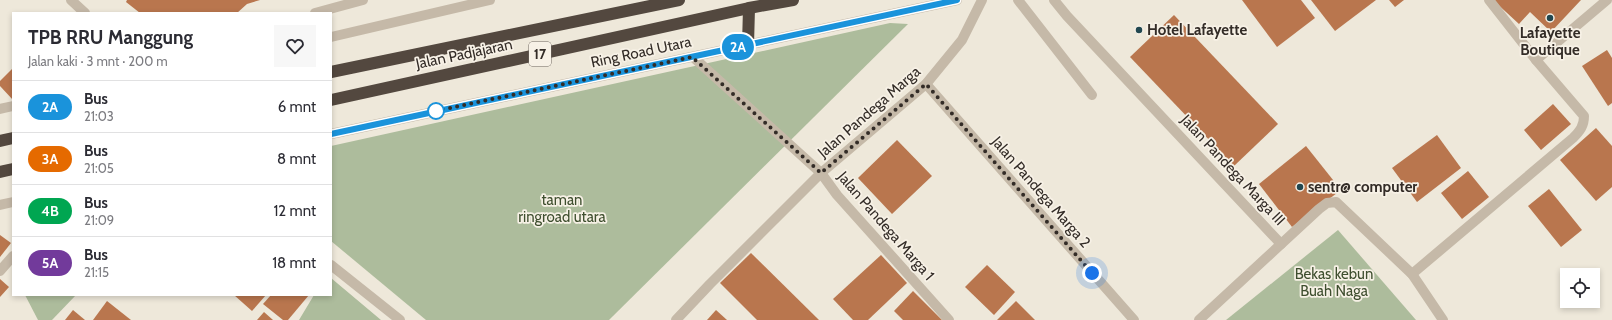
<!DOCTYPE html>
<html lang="id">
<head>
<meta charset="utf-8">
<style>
	:root { --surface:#fff; --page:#f7f7f7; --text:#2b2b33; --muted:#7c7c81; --line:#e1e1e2 }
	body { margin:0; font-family:Cabin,sans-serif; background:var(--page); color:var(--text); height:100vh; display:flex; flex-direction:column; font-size:15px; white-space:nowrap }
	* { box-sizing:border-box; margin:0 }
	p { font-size:13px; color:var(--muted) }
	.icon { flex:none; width:22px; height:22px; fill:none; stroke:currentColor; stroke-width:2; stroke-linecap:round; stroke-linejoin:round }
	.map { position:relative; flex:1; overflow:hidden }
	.drawer { position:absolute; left:12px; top:12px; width:320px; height:284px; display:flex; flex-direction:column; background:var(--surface); border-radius:0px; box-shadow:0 2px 6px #0003 }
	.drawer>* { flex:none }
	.badge { padding:0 8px; border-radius:13px; font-size:14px; line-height:26px }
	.buttons { position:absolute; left:1560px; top:268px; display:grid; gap:8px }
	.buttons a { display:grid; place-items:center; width:40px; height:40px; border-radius:0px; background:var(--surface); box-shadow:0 2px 6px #0003; font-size:20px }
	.you { position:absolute; width:20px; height:20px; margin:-10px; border:3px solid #fff; border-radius:50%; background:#1a73e8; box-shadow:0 0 0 6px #1a73e833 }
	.map>.badge { position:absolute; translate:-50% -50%; box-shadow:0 0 0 2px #fff }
	.round { display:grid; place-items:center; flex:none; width:42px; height:42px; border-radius:0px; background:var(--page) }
	.head { display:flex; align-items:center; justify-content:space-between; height:68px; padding:0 16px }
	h1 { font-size:19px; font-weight:800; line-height:30px }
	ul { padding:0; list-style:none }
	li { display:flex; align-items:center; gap:12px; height:52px; padding:0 16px; border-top:1px solid var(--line) }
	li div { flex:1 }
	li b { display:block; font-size:15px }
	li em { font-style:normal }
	li .badge { min-width:44px; font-weight:700; text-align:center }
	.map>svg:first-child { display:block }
	.park { fill:#adbc9c }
	.building { fill:#b9764e }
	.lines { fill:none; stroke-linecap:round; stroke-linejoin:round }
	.minor { stroke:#c5b9a8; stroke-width:10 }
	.highway { stroke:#53483f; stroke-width:12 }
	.line-casing { stroke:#fff; stroke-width:9 }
	.line { stroke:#1a93db; stroke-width:6 }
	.walk { stroke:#332c27; stroke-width:4; stroke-dasharray:0 7.2 }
	.poi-dot { fill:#214750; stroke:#f7f1e6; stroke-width:1.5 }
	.stop-dot { fill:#fff; stroke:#1a93db; stroke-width:2 }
	.labels { text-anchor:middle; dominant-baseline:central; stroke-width:3.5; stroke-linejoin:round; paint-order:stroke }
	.shield { fill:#f7f1e6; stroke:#6e6760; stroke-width:1 }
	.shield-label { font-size:14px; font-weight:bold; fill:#332c27 }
	.poi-label { font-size:15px; font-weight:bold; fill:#332c27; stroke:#f7f1e6; text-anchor:start }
	.street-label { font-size:15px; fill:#332c27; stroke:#f7f1e6 }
	.park-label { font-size:15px; fill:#3e4e2e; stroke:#f7f1e6 }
</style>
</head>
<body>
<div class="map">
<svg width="1612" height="320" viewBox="0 0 1612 320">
	<rect width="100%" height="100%" fill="#eee8da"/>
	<g class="park">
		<path d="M 890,23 L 908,24 L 609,320 L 426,320 L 331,241 L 331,146 Z"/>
		<path d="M 1338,230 L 1416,320 L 1226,320 Z"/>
		<path d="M 331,278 L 381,320 L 299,320 L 314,295 L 331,295 Z"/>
		<path d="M 25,295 L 76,295 L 52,320 L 38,320 Z"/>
	</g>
	<g class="building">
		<path d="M 127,0 L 260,0 L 247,4 L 237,13 L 140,13 L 126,2 Z"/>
		<path d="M 1242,0 L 1301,0 L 1315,18 L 1277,47 Z"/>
		<path d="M 1311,0 L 1376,0 L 1335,31 Z"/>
		<path d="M 1389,0 L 1404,0 L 1395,7 Z"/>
		<path d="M 1493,0 L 1581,0 L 1551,32 L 1530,12 L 1519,24 Z"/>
		<path d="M 1174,15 L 1278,124 L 1234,166 L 1130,57 Z"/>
		<path d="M 1607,50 L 1612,58 L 1612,103 L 1608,106 L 1582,66 Z"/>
		<path d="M 13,68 L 13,100 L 0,86 L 0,81 Z"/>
		<path d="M 1553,104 L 1571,124 L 1541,150 L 1524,130 Z"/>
		<path d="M 1596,128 L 1612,146 L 1612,187 L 1596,201 L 1560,160 Z"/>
		<path d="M 1437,135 L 1461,168 L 1417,202 L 1392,168 Z"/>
		<path d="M 897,140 L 932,176 L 892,214 L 858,178 Z"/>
		<path d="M 1306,146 L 1341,190 L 1292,227 L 1259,184 Z"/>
		<path d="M 1468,171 L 1489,197 L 1462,219 L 1441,193 Z"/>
		<path d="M 1549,189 L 1582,230 L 1561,247 L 1528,206 Z"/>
		<path d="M 0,235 L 11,243 L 0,257 Z"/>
		<path d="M 751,253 L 819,320 L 757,320 L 720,283 Z"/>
		<path d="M 881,255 L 907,283 L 868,320 L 853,320 L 833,299 Z"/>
		<path d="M 987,265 L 1015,292 L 994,315 L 965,287 Z"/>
		<path d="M 0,279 L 9,287 L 0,297 Z"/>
		<path d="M 913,291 L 942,320 L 903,320 L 894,311 Z"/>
		<path d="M 234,295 L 266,295 L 252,311 Z"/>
		<path d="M 271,295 L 309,295 L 288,320 L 283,320 L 263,304 Z"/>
		<path d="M 107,301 L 131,320 L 93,320 Z"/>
		<path d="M 1016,301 L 1035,320 L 997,320 Z"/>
		<path d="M 73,310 L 85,320 L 65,320 Z"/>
		<path d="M 716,310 L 727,320 L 707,320 Z"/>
		<path d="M 264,312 L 273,320 L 257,320 Z"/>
	</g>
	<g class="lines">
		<g class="minor">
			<path d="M 71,0 L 85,13"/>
			<path d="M 1018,0 L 1092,95"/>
			<path d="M 1054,0 L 1067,16 L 1281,244"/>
			<path d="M 315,13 L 363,0"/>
			<path d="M 331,37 L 490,0"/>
			<path d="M 693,57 L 821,173 L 837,195 L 949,320"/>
			<path d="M 1536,60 L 1607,0"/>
			<path d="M 926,84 L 1134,320"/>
			<path d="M 0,109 L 13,106"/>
			<path d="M 331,134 L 957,0"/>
			<path d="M 0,205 L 13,202"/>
			<path d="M 331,265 L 400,320"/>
			<path d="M 0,271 L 13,256"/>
			<path d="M 1412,274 L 1573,138 C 1580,131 1584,126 1584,116 L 1536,60 L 1489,0"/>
			<path d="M 676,320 L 710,284 L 821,173 L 926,84 L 962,40 L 982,0"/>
			<path d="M 1199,320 L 1319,209 L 1327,203 L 1336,202 L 1412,274 L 1443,320"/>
		</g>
		<g class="highway">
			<path d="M 748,45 L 749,8"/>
			<path d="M 331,72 L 679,0"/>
			<path d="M 331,100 L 749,8 L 793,0"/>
			<path d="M 0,141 L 13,138"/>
			<path d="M 0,172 L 13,169"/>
		</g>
	</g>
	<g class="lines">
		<defs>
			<path id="line" d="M 331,134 L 957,0"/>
		</defs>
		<use href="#line" class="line-casing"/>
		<use href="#line" class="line"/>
		<path class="walk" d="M 436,111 L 692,57 L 821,173 L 926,84 L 1092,273"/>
	</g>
	<g class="poi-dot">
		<circle cx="1550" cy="18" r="4"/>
		<circle cx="1139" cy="30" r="4"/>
		<circle cx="1300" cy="187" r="4"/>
	</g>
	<circle class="stop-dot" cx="436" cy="111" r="8"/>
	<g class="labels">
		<rect class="shield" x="529" y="42" width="22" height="24" rx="3"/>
		<g class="shield-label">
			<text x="540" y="54">17</text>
		</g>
		<g class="poi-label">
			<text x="1147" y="30">Hotel Lafayette</text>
			<text x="1550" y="33" text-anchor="middle">Lafayette<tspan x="1550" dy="17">Boutique</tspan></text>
			<text x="1308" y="187">sentr@ computer</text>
		</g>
		<g class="street-label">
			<text transform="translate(641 52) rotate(-12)">Ring Road Utara</text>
			<text transform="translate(464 54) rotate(-12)">Jalan Padjajaran</text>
			<text transform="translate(869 112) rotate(-41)">Jalan Pandega Marga</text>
			<text transform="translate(1233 170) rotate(47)">Jalan Pandega Marga III</text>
			<text transform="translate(1041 192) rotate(49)">Jalan Pandega Marga 2</text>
			<text transform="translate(886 226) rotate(49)">Jalan Pandega Marga 1</text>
		</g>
		<g class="park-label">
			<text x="562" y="200">taman<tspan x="562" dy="17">ringroad utara</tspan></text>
			<text x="1334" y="274">Bekas kebun<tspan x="1334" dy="17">Buah Naga</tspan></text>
		</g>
	</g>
</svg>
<div class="buttons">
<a><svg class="icon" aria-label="locate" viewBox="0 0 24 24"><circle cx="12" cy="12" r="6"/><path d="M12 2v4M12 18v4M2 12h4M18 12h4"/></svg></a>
</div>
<div class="you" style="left:1092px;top:273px"></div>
<b class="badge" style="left:738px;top:47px;background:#1a93db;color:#fff">2A</b>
<section class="drawer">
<div class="head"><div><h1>TPB RRU Manggung</h1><p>Jalan kaki · 3 mnt · 200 m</p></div><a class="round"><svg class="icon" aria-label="heart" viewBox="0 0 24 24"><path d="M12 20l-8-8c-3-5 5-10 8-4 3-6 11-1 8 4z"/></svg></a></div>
<ul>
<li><span class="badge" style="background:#1a93db;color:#fff">2A</span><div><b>Bus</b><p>21:03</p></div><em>6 mnt</em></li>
<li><span class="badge" style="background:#e56a00;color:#fff">3A</span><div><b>Bus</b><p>21:05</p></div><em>8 mnt</em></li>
<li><span class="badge" style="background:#00a651;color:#fff">4B</span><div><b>Bus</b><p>21:09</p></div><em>12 mnt</em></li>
<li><span class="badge" style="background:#723a9b;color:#fff">5A</span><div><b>Bus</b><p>21:15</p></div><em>18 mnt</em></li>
</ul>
</section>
</div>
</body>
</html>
